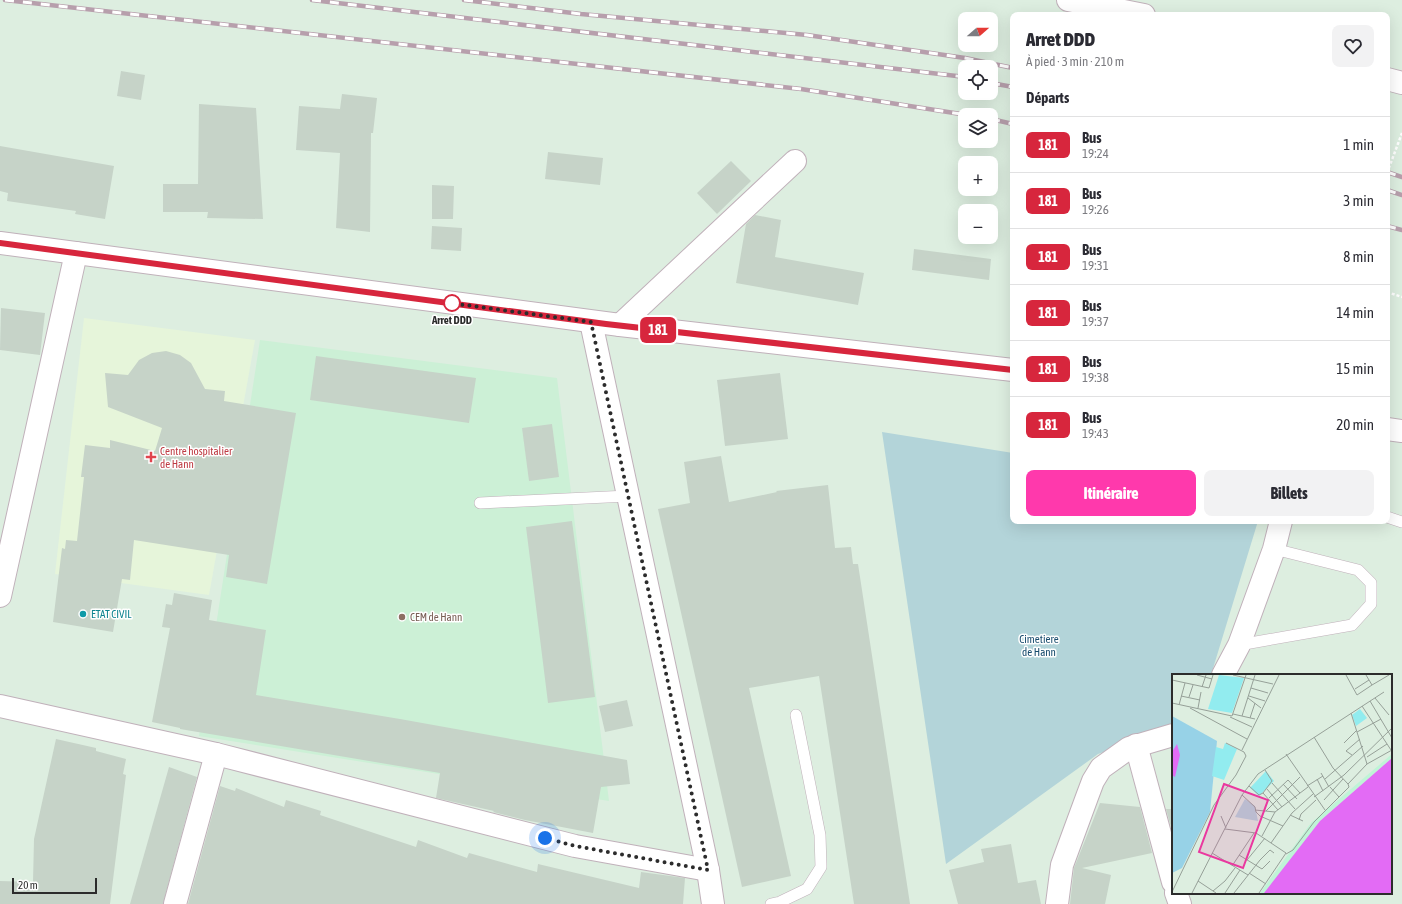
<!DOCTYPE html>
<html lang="fr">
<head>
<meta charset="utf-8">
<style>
	:root { --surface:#fff; --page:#f2f2f3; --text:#2b2b33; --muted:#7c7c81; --line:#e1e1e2; --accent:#ff39ac }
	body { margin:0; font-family:"Asap Condensed",sans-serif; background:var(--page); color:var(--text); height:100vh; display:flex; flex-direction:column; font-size:15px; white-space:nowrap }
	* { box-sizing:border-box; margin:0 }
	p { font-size:13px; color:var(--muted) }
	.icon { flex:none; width:22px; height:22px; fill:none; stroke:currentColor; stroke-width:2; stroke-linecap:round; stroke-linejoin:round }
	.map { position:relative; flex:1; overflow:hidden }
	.details { position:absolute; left:1010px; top:12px; width:380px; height:512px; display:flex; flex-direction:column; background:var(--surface); border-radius:8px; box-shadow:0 4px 16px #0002 }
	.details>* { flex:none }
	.badge { padding:0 8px; border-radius:6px; font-size:14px; line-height:26px }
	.needle { width:26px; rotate:70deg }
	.fabs { position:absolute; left:958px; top:12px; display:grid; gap:8px }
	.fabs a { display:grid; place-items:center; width:40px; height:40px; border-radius:8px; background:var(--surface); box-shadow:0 4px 16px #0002; font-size:20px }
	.scale { position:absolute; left:12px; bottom:10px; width:85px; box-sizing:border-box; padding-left:4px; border:2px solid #2c2c2c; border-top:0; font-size:11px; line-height:14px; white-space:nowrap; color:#2c2c2c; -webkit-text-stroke:3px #fff; paint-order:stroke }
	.you { position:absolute; width:20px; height:20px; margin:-10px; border:3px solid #fff; border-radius:50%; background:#1a73e8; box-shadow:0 0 0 6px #1a73e833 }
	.map>.badge { position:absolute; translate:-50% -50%; box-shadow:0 0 0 2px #fff }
	h2 { padding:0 16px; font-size:15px; line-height:36px }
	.round { display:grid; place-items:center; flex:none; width:42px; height:42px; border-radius:8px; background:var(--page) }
	.head { display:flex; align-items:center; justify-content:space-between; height:68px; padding:0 16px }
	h1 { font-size:19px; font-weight:800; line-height:30px }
	.cta { display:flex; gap:8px; margin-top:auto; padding:8px 16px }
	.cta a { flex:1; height:46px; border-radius:8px; background:var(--accent); color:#fff; font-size:16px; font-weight:800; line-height:46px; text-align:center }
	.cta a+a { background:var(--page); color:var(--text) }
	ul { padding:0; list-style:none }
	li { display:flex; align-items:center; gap:12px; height:56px; padding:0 16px; border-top:1px solid var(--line) }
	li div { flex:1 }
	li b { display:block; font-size:15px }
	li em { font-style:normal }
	li .badge { min-width:44px; font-weight:700; text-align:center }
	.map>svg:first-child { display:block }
	.education { fill:#ccf0d6 }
	.medical { fill:#e6f5da }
	.cemetery { fill:#b3d4d9 }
	.building { fill:#c6d3c8 }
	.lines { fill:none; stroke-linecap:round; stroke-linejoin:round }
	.lane-casing { stroke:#c0b1ba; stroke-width:12 }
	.street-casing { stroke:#c0b1ba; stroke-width:24 }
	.secondary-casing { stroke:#c0b1ba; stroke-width:24 }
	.path { stroke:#fff; stroke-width:2.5; stroke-dasharray:3 2; stroke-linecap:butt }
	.lane { stroke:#fff; stroke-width:11 }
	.street { stroke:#fff; stroke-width:22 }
	.secondary { stroke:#fff; stroke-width:22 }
	.rail-casing { stroke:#b79fac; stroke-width:4.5 }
	.rail { stroke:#fff; stroke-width:3; stroke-dasharray:9; stroke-linecap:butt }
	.path-bridge { stroke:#fff; stroke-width:2.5; stroke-dasharray:3 2; stroke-linecap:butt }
	.line-casing { stroke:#fff; stroke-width:9 }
	.line { stroke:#d7263d; stroke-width:6 }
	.walk { stroke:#2c2c2c; stroke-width:4; stroke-dasharray:0 7.2 }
	.stop-dot { fill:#fff; stroke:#d7263d; stroke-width:2 }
	.health-dot { fill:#e0444e; stroke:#fff; stroke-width:1.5 }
	.culture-dot { fill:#0f9aa8; stroke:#fff; stroke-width:1.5 }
	.education-dot { fill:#8d6e63; stroke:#fff; stroke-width:1.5 }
	.labels { text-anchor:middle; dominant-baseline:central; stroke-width:3; stroke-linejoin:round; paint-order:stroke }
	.stop-label { font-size:11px; font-weight:bold; fill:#2c2c2c; stroke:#fff }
	.health-label { font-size:11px; fill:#be3a42; stroke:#fff; text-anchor:start }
	.culture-label { font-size:11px; fill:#0d838f; stroke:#fff; text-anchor:start }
	.education-label { font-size:11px; fill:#785e54; stroke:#fff; text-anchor:start }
	.park-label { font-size:11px; fill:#174b6d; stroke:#fff }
	.inset-road { fill:none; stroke:#96a098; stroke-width:1 }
	.view { fill:#ea389f; fill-opacity:0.15; stroke:#ea389f; stroke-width:2 }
	.inset-edge { fill:none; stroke:#2c2c2c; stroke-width:2 }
</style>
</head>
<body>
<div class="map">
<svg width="1402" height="904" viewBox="0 0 1402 904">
	<rect width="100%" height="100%" fill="#ddeee0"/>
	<path class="education" d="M 260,340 L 557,378 L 609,801 L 199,736 Z"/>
	<path class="medical" d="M 84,318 L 255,340 L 209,595 L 55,574 Z"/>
	<path class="cemetery" d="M 882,432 L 1013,453 L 1013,521 L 1258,521 L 1211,675 L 1173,675 L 1173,728 L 1098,754 L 946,864 Z"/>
	<g class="building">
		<path d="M 121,71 L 145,75 L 141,100 L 117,96 Z"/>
		<path d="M 342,94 L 377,98 L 373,133 L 371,133 L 370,232 L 336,228 L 340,153 L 296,150 L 299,106 L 340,109 Z"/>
		<path d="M 199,104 L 256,108 L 263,219 L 207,218 L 208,212 L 163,212 L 163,184 L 198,184 Z"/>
		<path d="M 0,146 L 114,166 L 105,219 L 75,214 L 76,211 L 7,201 L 8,193 L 0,191 Z"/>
		<path d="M 548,152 L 603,158 L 600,185 L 545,179 Z"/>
		<path d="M 731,161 L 751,181 L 717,214 L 697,193 Z"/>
		<path d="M 432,185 L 454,186 L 453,219 L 432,219 Z"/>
		<path d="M 755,215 L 781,220 L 775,257 L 864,273 L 858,305 L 736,283 L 746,224 Z"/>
		<path d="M 432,226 L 462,228 L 461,251 L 431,249 Z"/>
		<path d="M 914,249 L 991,259 L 989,280 L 912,270 Z"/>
		<path d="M 1,308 L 45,313 L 40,355 L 0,350 Z"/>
		<path d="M 166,351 L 180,355 L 191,363 L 205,389 L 225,391 L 224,401 L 296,413 L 267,584 L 226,577 L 229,555 L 134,540 L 130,580 L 122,579 L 113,632 L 53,622 L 62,548 L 65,549 L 66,540 L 77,541 L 84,477 L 81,477 L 85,445 L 110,448 L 110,440 L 155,451 L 162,428 L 108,407 L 105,373 L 128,375 L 139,360 L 152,353 Z"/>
		<path d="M 316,356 L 476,378 L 469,423 L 310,400 Z"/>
		<path d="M 780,373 L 788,439 L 725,446 L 717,380 Z"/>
		<path d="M 552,424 L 559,477 L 529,481 L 522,428 Z"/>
		<path d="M 721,456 L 729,502 L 777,492 L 776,491 L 828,485 L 835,548 L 851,547 L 853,564 L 858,564 L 910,904 L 854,904 L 819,676 L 749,688 L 791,876 L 742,887 L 658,509 L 690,503 L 684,462 Z"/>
		<path d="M 572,521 L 595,697 L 548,703 L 526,527 Z"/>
		<path d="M 174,593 L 212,600 L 209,620 L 266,630 L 256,695 L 400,719 L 627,760 L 630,784 L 601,787 L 593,833 L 525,820 L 493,812 L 494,811 L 436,798 L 440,773 L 180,729 L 180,728 L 152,722 L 170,628 L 162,627 L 166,604 L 172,605 Z"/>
		<path d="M 627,700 L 633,726 L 605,732 L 599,706 Z"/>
		<path d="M 56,739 L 96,748 L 96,751 L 126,759 L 123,774 L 126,775 L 110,904 L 0,904 L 0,881 L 33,882 L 34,839 Z"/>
		<path d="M 169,767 L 197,777 L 163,904 L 130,904 Z"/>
		<path d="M 220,786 L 235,791 L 236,788 L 284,807 L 286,800 L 321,811 L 320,815 L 416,847 L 418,840 L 467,858 L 469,853 L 537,872 L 538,864 L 639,888 L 641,872 L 685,878 L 683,904 L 188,904 Z"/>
		<path d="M 1100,803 L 1140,807 L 1152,853 L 1082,868 L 1111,875 L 1105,904 L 1070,904 L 1074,868 Z"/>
		<path d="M 1166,809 L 1173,809 L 1173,834 Z"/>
		<path d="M 1011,844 L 1018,883 L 1036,880 L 1041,904 L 958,904 L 949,870 L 984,862 L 981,849 Z"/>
	</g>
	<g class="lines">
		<defs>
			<g id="lane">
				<path d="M 480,503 L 628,496"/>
				<path d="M 1387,517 L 1402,522"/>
				<path d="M 1239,645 L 1352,625 L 1371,604 L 1371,583 L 1358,570 L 1274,549"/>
				<path d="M 771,904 L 780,902 L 807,889 L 821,867 L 820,835 L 796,715"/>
			</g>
			<g id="street">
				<path d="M 1068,0 L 1144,15"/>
				<path d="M 1387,79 L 1402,83"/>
				<path d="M 591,322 L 708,870 L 713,904"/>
				<path d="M 620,325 L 795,161"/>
				<path d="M 0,596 L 76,253"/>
				<path d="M 1223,675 L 1239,645 L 1274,549 L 1281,521"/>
				<path d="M 0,706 L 216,754 L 575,846 L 708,870"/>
				<path d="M 1136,745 L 1173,882"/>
				<path d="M 1176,893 L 1180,904"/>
				<path d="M 175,904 L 216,754"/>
				<path d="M 1057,904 L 1062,865 L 1087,797 L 1093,781 L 1101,768 L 1129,748 L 1173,735"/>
			</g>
			<g id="secondary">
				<path d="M 0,243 L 620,325 L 1013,370"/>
				<path d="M 1387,429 L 1402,431"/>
			</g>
		</defs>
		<use href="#lane" class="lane-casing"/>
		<use href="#street" class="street-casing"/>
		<use href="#secondary" class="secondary-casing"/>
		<path class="path" d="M 1387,292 L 1402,297"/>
		<use href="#lane" class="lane"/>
		<use href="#street" class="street"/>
		<use href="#secondary" class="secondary"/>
		<defs>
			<g id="rail">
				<path d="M 5,0 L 801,89 L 967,115"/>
				<path d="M 312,0 L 965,77"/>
				<path d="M 464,0 L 581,14 L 807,35 L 965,58 L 1013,68"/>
				<path d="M 991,83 L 1013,87"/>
				<path d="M 991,119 L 1013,124"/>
				<path d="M 1387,172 L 1402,177"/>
				<path d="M 1387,190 L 1402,195"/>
				<path d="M 1387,226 L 1402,230"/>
			</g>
		</defs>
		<use href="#rail" class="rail-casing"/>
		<use href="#rail" class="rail"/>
		<path class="path-bridge" d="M 1387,173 L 1402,133"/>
	</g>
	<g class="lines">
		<defs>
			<path id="line" d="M 0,243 L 606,324 L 1013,370"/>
		</defs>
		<use href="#line" class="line-casing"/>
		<use href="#line" class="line"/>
		<path class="walk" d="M 452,303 L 450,303 L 591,322 L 708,870 L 575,846 L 545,838"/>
	</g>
	<circle class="stop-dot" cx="452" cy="303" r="8"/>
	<path class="health-dot" d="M149 451h4v4h4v4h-4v4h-4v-4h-4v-4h4z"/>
	<circle class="culture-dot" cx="83" cy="614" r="4"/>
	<circle class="education-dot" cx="402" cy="617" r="4"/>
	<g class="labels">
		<g class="stop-label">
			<text x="452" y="320">Arret DDD</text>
		</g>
		<g class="health-label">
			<text x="160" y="451">Centre hospitalier<tspan x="160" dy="13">de Hann</tspan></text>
		</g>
		<g class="culture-label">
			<text x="91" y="614">ETAT CIVIL</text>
		</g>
		<g class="education-label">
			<text x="410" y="617">CEM de Hann</text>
		</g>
		<g class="park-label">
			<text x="1039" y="639">Cimetiere<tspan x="1039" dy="13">de Hann</tspan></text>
		</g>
	</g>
	<g transform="translate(1172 674)">
		<rect width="220" height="220" fill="#ddeee0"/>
		<path d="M 0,42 L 45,67 L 38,138 L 10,194 L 0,199 Z" fill="#97d2e7"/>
		<path d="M 220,80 L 220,84 L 148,147 L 111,196 L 92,219 L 88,219 L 139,149 Z" fill="#bff4d7"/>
		<path d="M 73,125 L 83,132 L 86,147 L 63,143 Z" fill="#b3d4d9"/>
		<path d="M 47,1 L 72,4 L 60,39 L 36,35 ZM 188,35 L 195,44 L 184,52 L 180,41 ZM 53,69 L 65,75 L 52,106 L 40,102 L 44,73 L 51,75 ZM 94,97 L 102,107 L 87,122 L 78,114 Z" fill="#92ecef"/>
		<path d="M 5,70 L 8,81 L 3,103 L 0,101 L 0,78 ZM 220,84 L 220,219 L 92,219 L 148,147 Z" fill="#e36bf5"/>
		<path class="inset-road" d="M 25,1 L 40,5M 61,1 L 101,10M 174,1 L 185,21 L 200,11M 194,1 L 200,11 L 217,1M 0,6 L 37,14 L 41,1M 30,13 L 34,1M 79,14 L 96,19M 183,15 L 197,6M 9,22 L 28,26M 77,22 L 93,27M 17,23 L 21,11M 76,24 L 89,34M 203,24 L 217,41M 198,27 L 220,64M 0,29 L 60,42 L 74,1M 7,31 L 13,9M 190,32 L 219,76M 18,34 L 75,65M 26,34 L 29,18M 61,40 L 83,45M 70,42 L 83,1M 58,43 L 80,53M 78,44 L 83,29M 185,58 L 209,45M 142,63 L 161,94 L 176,110M 172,69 L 185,56M 70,76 L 107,1M 114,80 L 153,136M 180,81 L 174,77 L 188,65M 195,83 L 215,70M 195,90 L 220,76M 149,99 L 157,113M 145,105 L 151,117M 153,105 L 191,72M 100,109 L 123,135M 111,110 L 125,125M 77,112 L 87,121 L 91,119 L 100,107 L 93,96M 135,112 L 151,102M 158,113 L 167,123M 95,115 L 110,133M 91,119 L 106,136M 70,121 L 83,133 L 84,138 L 88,142 L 111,152M 142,123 L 172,101 L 220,54M 97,124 L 116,106 L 128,119M 152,126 L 171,105M 83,136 L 103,138M 94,137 L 128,103M 118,141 L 131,147M 49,142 L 54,154M 127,146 L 129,140 L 144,126M 53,155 L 84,159 L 114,179 L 87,219M 90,162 L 103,138 L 136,113M 99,169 L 120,139 L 141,120M 40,179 L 76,201M 114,180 L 121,176 L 142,148 L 177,113 L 176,110 L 195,90 L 179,39M 67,181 L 90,195 L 98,187M 75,186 L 93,164M 60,192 L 82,159M 77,199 L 94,210M 26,207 L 44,219M 41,217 L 53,207 L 63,194M 0,218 L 42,131 L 64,101 L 74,82 L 72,78 L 54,69M 20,219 L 70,121 L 86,100 L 212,18M 53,219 L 68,196M 62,219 L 88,186 L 98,176 L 102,179"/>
		<path class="view" d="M 52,110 L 96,126 L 71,194 L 27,178 Z"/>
		<rect width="220" height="220" class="inset-edge"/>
	</g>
</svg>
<div class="fabs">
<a><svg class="needle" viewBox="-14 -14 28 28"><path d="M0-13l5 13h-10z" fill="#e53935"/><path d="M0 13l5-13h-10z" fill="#7c7c81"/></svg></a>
<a><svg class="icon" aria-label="locate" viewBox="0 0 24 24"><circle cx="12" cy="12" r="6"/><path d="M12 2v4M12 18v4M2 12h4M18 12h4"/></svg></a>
<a><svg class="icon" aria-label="layers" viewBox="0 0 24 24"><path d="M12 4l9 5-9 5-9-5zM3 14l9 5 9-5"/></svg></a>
<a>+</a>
<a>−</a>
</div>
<div class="scale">20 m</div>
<div class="you" style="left:545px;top:838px"></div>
<b class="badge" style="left:658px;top:330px;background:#d7263d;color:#fff">181</b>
<section class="details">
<div class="head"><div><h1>Arret DDD</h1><p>À pied · 3 min · 210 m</p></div><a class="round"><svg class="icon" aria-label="heart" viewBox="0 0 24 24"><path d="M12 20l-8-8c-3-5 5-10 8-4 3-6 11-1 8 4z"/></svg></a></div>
<h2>Départs</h2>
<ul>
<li><span class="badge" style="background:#d7263d;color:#fff">181</span><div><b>Bus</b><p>19:24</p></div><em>1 min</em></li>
<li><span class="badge" style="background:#d7263d;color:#fff">181</span><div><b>Bus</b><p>19:26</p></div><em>3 min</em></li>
<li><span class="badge" style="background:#d7263d;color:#fff">181</span><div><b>Bus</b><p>19:31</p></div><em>8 min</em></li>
<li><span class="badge" style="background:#d7263d;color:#fff">181</span><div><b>Bus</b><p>19:37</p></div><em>14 min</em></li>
<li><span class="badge" style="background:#d7263d;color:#fff">181</span><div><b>Bus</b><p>19:38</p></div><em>15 min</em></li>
<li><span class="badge" style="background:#d7263d;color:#fff">181</span><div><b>Bus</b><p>19:43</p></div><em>20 min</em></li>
</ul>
<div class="cta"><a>Itinéraire</a><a>Billets</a></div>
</section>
</div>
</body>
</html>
